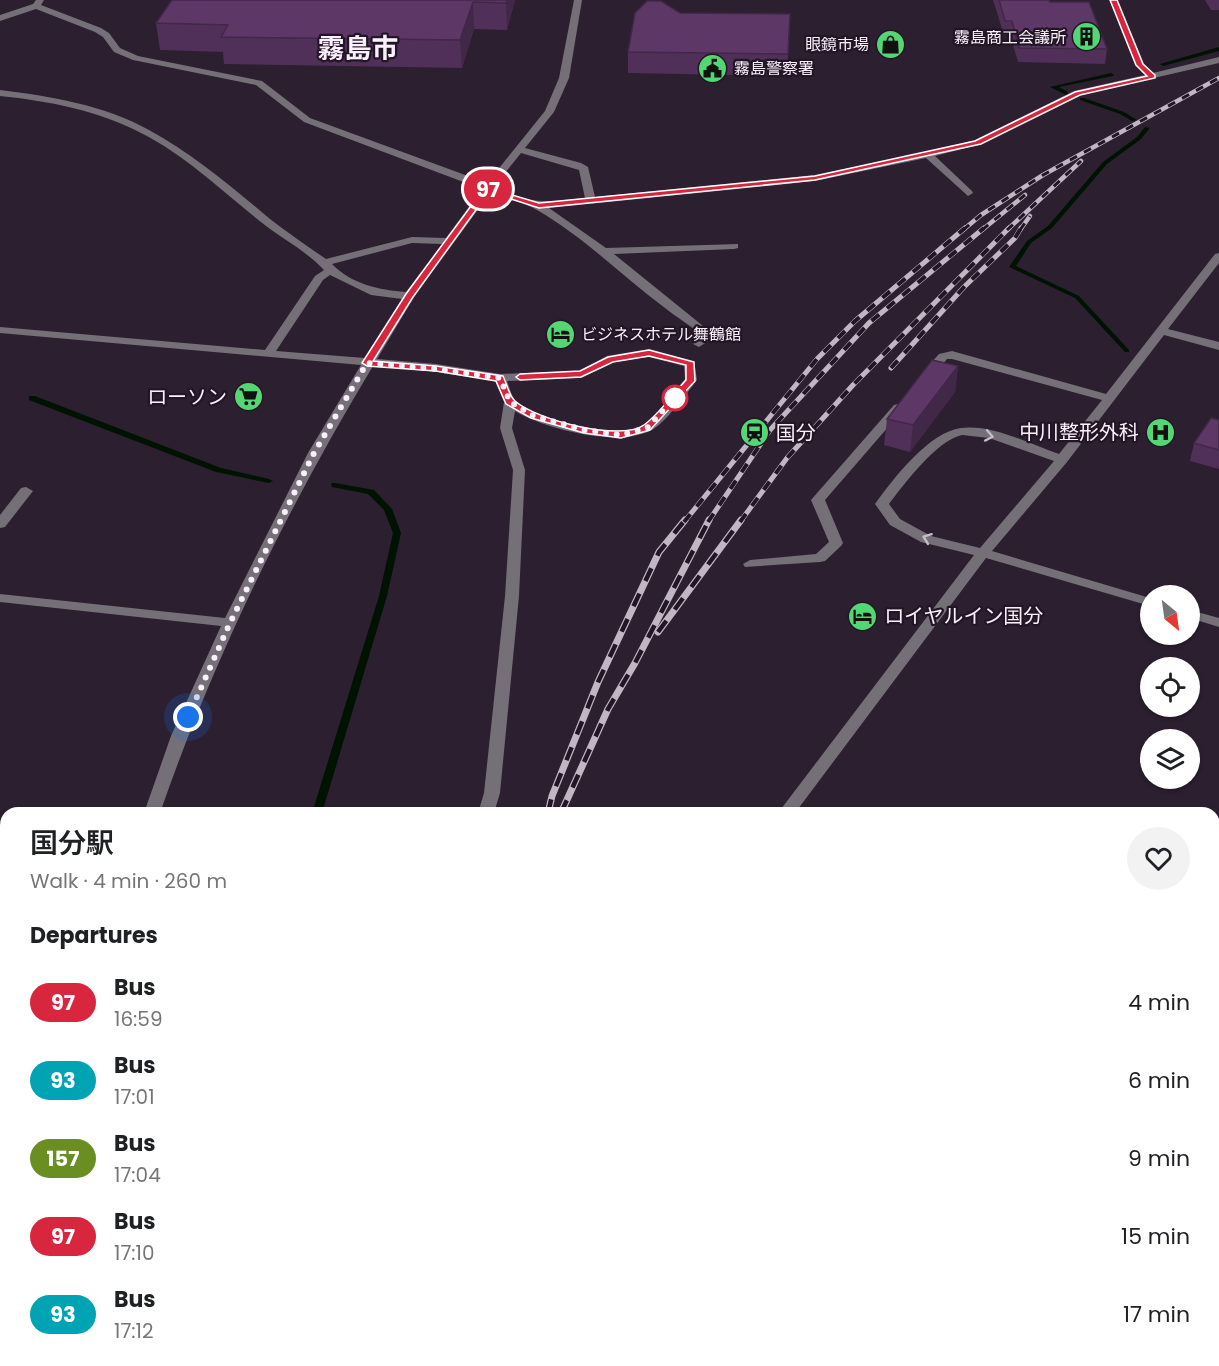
<!DOCTYPE html>
<html lang="en">
<head>
<meta charset="utf-8">
<style>
	:root { --surface:#fff; --page:#f2f2f2; --text:#202124; --muted:#757577 }
	body { margin:0; font-family:Poppins,"Noto Sans JP",sans-serif; background:var(--page); color:var(--text); height:100vh; display:flex; flex-direction:column; font-size:22px; white-space:nowrap }
	* { box-sizing:border-box; margin:0 }
	p { font-size:20px; color:var(--muted) }
	.icon { flex:none; width:33px; height:33px; fill:none; stroke:currentColor; stroke-width:2; stroke-linecap:round; stroke-linejoin:round }
	.map { position:relative; flex:1; overflow:hidden }
	.drawer { position:absolute; left:0px; top:807px; width:1220px; height:560px; display:flex; flex-direction:column; background:var(--surface); border-radius:18px 18px 0 0; box-shadow:0 2px 4px #0004 }
	.drawer>* { flex:none }
	.badge { padding:0 12px; border-radius:20px; font-size:21px; line-height:39px }
	.needle { width:39px; rotate:151deg }
	.tools { position:absolute; left:1140px; top:585px; display:grid; gap:12px }
	.tools a { display:grid; place-items:center; width:60px; height:60px; border-radius:50%; background:var(--surface); box-shadow:0 2px 4px #0004; font-size:30px }
	.you { position:absolute; width:30px; height:30px; margin:-15px; border:4px solid #fff; border-radius:50%; background:#1a73e8; box-shadow:0 0 0 9px #1a73e833 }
	.map>.badge { position:absolute; translate:-50% -50%; box-shadow:0 0 0 3px #fff }
	h2 { padding:0 30px; font-size:22px; line-height:54px }
	.round { display:grid; place-items:center; flex:none; width:63px; height:63px; border-radius:32px; background:var(--page) }
	.summary { display:flex; align-items:center; justify-content:space-between; height:102px; padding:0 30px }
	h1 { font-size:28px; font-weight:600; line-height:45px }
	ul { padding:0; list-style:none }
	li { display:flex; align-items:center; gap:18px; height:78px; padding:0 30px }
	li div { flex:1 }
	li b { display:block; font-size:22px }
	li em { font-style:normal }
	li .badge { min-width:66px; font-weight:700; text-align:center }
	.map>svg:first-child { display:block }
	.lines { fill:none; stroke-linecap:round; stroke-linejoin:round }
	.stream { fill:#001302; fill-rule:evenodd }
	.minor { fill:#756f77; fill-rule:evenodd }
	.major { fill:#c7b9cb; fill-rule:evenodd }
	.rail-far3-casing { stroke:#c1b7c4; stroke-width:4.5 }
	.rail-far2-casing { stroke:#c1b7c4; stroke-width:5 }
	.rail-far1-casing { stroke:#c1b7c4; stroke-width:7 }
	.rail-casing { stroke:#c1b7c4; stroke-width:8 }
	.rail-far3 { stroke:#221626; stroke-width:3; stroke-dasharray:8; stroke-linecap:butt }
	.rail-far2 { stroke:#221626; stroke-width:4; stroke-dasharray:10; stroke-linecap:butt }
	.rail-far1 { stroke:#221626; stroke-width:4.5; stroke-dasharray:14; stroke-linecap:butt }
	.rail { stroke:#221626; stroke-width:6; stroke-dasharray:17; stroke-linecap:butt }
	.wall { fill:#503059 }
	.shaded-wall { fill:#412748 }
	.building { fill:#5d3867; stroke:#412748; stroke-width:1.5 }
	.oneway { stroke:#c4bcc7 }
	.line { fill:#d7263d; stroke:#fff; stroke-width:1.5 }
	.walk { stroke:#f9f0fc; stroke-width:6; stroke-dasharray:0 10.8 }
	.stop-dot { fill:#fff; stroke:#d7263d; stroke-width:3 }
	.labels { text-anchor:middle; dominant-baseline:central; stroke-width:4.5; stroke-linejoin:round; paint-order:stroke }
	.far-poi-label { font-size:16px; fill:#f9f0fc; stroke:#221626; text-anchor:end }
	.poi-label { font-size:20px; fill:#f9f0fc; stroke:#221626; text-anchor:end }
	.far-town-label { font-size:27px; font-weight:bold; fill:#f9f0fc; stroke:#221626 }
</style>
</head>
<body>
<div class="map">
<svg width="1219" height="1366" viewBox="0 0 1219 1366">
	<rect width="100%" height="100%" fill="#2c1f30"/>
	<g class="lines">
		<g class="stream">
			<path d="M 1219,47 L 1219,51 L 1163,66 L 1160,64 Z"/>
			<path d="M 1111,73 L 1114,75 L 1113,76 L 1059,87 L 1068,92 L 1068,94 L 1066,95 L 1050,87 Z"/>
			<path d="M 1080,98 L 1084,98 L 1124,112 L 1137,120 L 1132,121 L 1120,114 L 1080,100 Z"/>
			<path d="M 1145,127 L 1150,128 L 1141,139 L 1107,164 L 1052,228 L 1031,243 L 1016,266 L 1079,296 L 1129,350 L 1129,352 L 1125,352 L 1075,298 L 1009,267 L 1027,241 L 1048,226 L 1103,162 L 1137,137 Z"/>
			<path d="M 29,396 L 35,396 L 221,468 L 269,479 L 273,481 L 269,483 L 216,472 L 29,400 Z"/>
			<path d="M 332,483 L 335,483 L 374,490 L 392,509 L 401,533 L 387,596 L 322,813 L 312,813 L 379,596 L 393,533 L 384,510 L 368,494 L 332,487 L 331,485 Z"/>
		</g>
		<g class="minor">
			<path d="M 36,0 L 44,0 L 41,5 L 101,28 L 109,33 L 120,48 L 138,56 L 262,81 L 310,118 L 487,183 L 545,111 L 559,78 L 574,0 L 582,0 L 569,78 L 554,112 L 525,148 L 581,163 L 588,167 L 595,197 L 815,175 L 927,152 L 975,140 L 1074,91 L 1145,75 L 1136,65 L 1110,0 L 1118,0 L 1144,64 L 1153,73 L 1219,57 L 1219,63 L 1080,95 L 981,144 L 935,156 L 972,191 L 973,193 L 968,196 L 926,158 L 815,181 L 549,208 L 606,248 L 738,244 L 738,248 L 734,249 L 614,254 L 713,334 L 713,338 L 699,347 L 693,344 L 702,336 C 691,325 677,318 665,308 C 622,276 584,237 537,210 C 523,201 505,200 490,193 L 414,297 L 377,359 L 436,364 L 500,374 L 579,371 L 607,356 L 649,349 L 694,361 L 697,380 C 686,394 665,424 650,431 C 616,447 545,429 515,411 L 512,428 L 525,470 L 519,596 L 500,793 L 494,813 L 478,813 L 484,793 L 505,596 L 513,470 L 500,428 L 504,402 L 495,381 L 436,372 L 373,366 C 288,507 214,657 160,813 L 144,813 L 171,736 L 221,626 L 0,602 L 0,594 L 225,618 L 308,453 L 361,365 L 0,333 L 0,327 L 265,350 L 315,276 L 324,270 C 307,252 285,240 266,226 C 225,194 187,156 141,133 C 97,110 48,101 0,96 L 0,90 C 50,96 104,105 149,130 C 193,154 232,187 270,219 C 288,233 307,246 326,259 L 412,237 L 446,238 L 482,189 L 304,122 L 256,85 L 133,60 L 114,52 L 103,37 L 95,32 L 36,9 L 0,21 L 0,15 L 33,4 ZM 521,153 L 579,170 L 585,198 C 545,202 532,205 494,187 ZM 412,243 L 442,244 L 406,292 C 379,290 351,284 332,264 ZM 330,275 L 371,295 L 402,299 L 365,358 L 276,351 L 323,280 ZM 649,357 L 684,366 L 685,379 C 672,394 659,418 641,426 C 613,439 540,420 517,402 C 511,397 510,388 507,381 L 581,378 L 614,362 Z"/>
			<path d="M 1219,253 L 1219,263 L 1168,329 L 1219,342 L 1219,350 L 1164,335 L 1067,462 L 992,551 L 1150,598 L 1150,606 L 986,558 L 795,813 L 778,813 L 974,555 L 921,542 L 890,525 L 875,504 C 893,479 929,432 961,428 C 993,424 1029,444 1059,454 L 1102,400 L 952,359 L 947,359 L 930,379 L 922,379 L 922,373 L 939,354 L 952,351 L 1106,394 L 1215,254 ZM 962,435 L 989,438 L 1054,461 L 980,548 L 931,536 L 900,519 L 889,504 C 905,483 936,441 962,435 Z"/>
			<path d="M 898,404 L 902,405 L 902,411 L 825,500 L 843,543 L 841,546 L 825,561 L 820,562 L 745,567 L 743,564 L 750,560 L 816,554 L 829,542 L 811,500 L 894,405 Z"/>
			<path d="M 26,487 L 33,491 L 5,527 L 0,528 L 0,515 L 21,488 Z"/>
			<path d="M 1190,610 L 1219,618 L 1219,627 L 1190,618 Z"/>
			<rect x="199" y="1360" width="22" height="6"/>
		</g>
		<g class="major">
			<rect x="0" y="1029" width="6" height="14"/>
			<path d="M 1219,1097 L 1219,1113 L 1214,1113 L 1214,1099 Z"/>
		</g>
		<defs>
			<g id="rail-far3">
				<path d="M 963,230 L 981,215 L 1043,175 L 1219,78"/>
				<path d="M 982,230 L 1025,195"/>
				<path d="M 1007,230 L 1081,161"/>
				<path d="M 1020,230 L 1030,216"/>
			</g>
			<g id="rail-far2">
				<path d="M 891,368 L 964,287 L 1015,238 L 1021,228"/>
				<path d="M 684,522 L 817,359 L 855,321 L 965,228"/>
				<path d="M 708,522 L 770,430 L 869,323 L 984,228"/>
				<path d="M 740,522 L 787,458 L 853,385 L 1009,228"/>
			</g>
			<g id="rail-far1">
				<path d="M 658,632 L 741,520"/>
				<path d="M 548,813 L 552,796 L 598,682 L 659,552 L 685,520"/>
				<path d="M 561,813 L 608,709 L 635,663 L 709,520"/>
			</g>
			<path id="rail" d="M 337,1366 L 339,1360"/>
		</defs>
		<use href="#rail-far3" class="rail-far3-casing"/>
		<use href="#rail-far2" class="rail-far2-casing"/>
		<use href="#rail-far1" class="rail-far1-casing"/>
		<use href="#rail" class="rail-casing"/>
		<use href="#rail-far3" class="rail-far3"/>
		<use href="#rail-far2" class="rail-far2"/>
		<use href="#rail-far1" class="rail-far1"/>
		<use href="#rail" class="rail"/>
	</g>
	<g class="wall">
		<path d="M 172,0 L 515,0 L 507,30 L 474,29 L 462,68 L 224,64 L 223,52 L 160,50 L 156,23 Z"/>
		<path d="M 993,0 L 1049,0 L 1107,49 L 1105,64 L 1018,62 L 1010,35 L 1004,35 Z"/>
		<path d="M 1205,0 L 1219,0 L 1219,10 L 1211,10 Z"/>
		<path d="M 680,13 L 790,14 L 787,76 L 628,73 L 628,52 Z"/>
		<path d="M 958,366 L 955,392 L 910,452 L 884,445 L 887,419 Z"/>
		<path d="M 1219,420 L 1219,469 L 1190,461 L 1194,443 Z"/>
	</g>
	<g class="shaded-wall">
		<path d="M 507,0 L 515,0 L 507,30 L 506,3 Z"/>
		<path d="M 473,2 L 474,29 L 462,68 L 460,40 Z"/>
		<path d="M 958,366 L 955,392 L 910,452 L 913,425 Z"/>
	</g>
	<g class="building">
		<path d="M 172,0 L 507,0 L 506,3 L 473,2 L 460,40 L 221,37 L 228,25 L 156,23 Z"/>
		<path d="M 999,0 L 1049,0 L 1050,2 L 1089,2 L 1107,49 L 1019,48 L 1012,21 L 1005,21 Z"/>
		<path d="M 647,1 L 661,1 L 680,13 L 790,14 L 788,54 L 628,52 L 635,13 Z"/>
		<path d="M 932,360 L 958,366 L 913,425 L 887,419 Z"/>
		<path d="M 1211,418 L 1219,420 L 1219,450 L 1194,443 Z"/>
	</g>
	<defs><path id="oneway-chevron" d="M-2-3.5L2.5 0L-2 3.5" fill="none" stroke-width="1.6" stroke-linecap="round" stroke-linejoin="round" transform="scale(1.5)"/></defs>
	<g class="oneway">
		<use href="#oneway-chevron" transform="translate(989 436) rotate(11)"/>
		<use href="#oneway-chevron" transform="translate(927 538) rotate(-159)"/>
	</g>
	<path class="line" d="M 1110,0 L 1117,0 L 1143,64 L 1155,75 L 1155,78 L 1080,95 L 981,144 L 815,180 L 539,208 L 489,192 L 413,297 L 373,361 L 436,366 L 503,376 C 507,384 509,396 515,401 C 536,420 621,442 644,425 C 660,413 673,394 686,380 L 686,365 L 649,356 L 613,362 L 581,377 L 520,380 L 516,377 L 520,374 L 580,371 L 608,357 L 649,350 L 694,362 L 695,381 L 650,430 L 621,438 L 584,433 L 531,418 L 506,404 L 496,381 L 436,371 L 367,366 L 362,363 L 406,294 L 485,187 L 539,203 L 815,176 L 975,141 L 1075,92 L 1147,76 L 1136,65 Z"/>
	<g class="lines">
		<path class="walk" d="M 188,717 L 230,623 L 314,453 L 367,363 L 436,369 L 500,378 L 510,402 L 534,416 L 584,430 L 621,435 L 647,428 L 676,396 L 675,398"/>
	</g>
	<defs>
		<symbol id="building-disc" viewBox="-11 -11 22 22"><circle r="9.5" fill="#53d673" stroke="#221626"/><path d="M-4-6H4V6H1V3H-1V6H-4ZM-2.5-4.3h1.7v1.8h-1.7ZM.8-4.3h1.7v1.8H.8ZM-2.5-1h1.7V.8h-1.7ZM.8-1h1.7V.8H.8Z" fill="#111"/></symbol>
		<symbol id="shop-disc" viewBox="-11 -11 22 22"><circle r="9.5" fill="#53d673" stroke="#221626"/><path d="M-5-2.5h2.3a2.7 3.5 0 0 1 5.4 0H5L5.5 6h-11ZM-1.5-2.5h3a1.5 2.3 0 0 0-3 0Z" fill="#111"/></symbol>
		<symbol id="civic-disc" viewBox="-11 -11 22 22"><circle r="9.5" fill="#53d673" stroke="#221626"/><path d="M-.6-6.5H3V-4.5H.6V-3L4-1V1h2V6H-6V1h2V-1L-.6-3ZM-1.2 2.5V6h2.4V2.5Z" fill="#111"/></symbol>
		<symbol id="hotel-disc" viewBox="-11 -11 22 22"><circle r="9.5" fill="#53d673" stroke="#221626"/><path d="M-6-4.5h1.5V1H6V5H4.5V3h-9V5H-6ZM-4 0a1.8 1.8 0 1 1 3.6 0ZM.5 0V-2.5h3Q6-2.5 6 0Z" fill="#111"/></symbol>
		<symbol id="supermarket-disc" viewBox="-11 -11 22 22"><circle r="9.5" fill="#53d673" stroke="#221626"/><path d="M-6-5.5h2.5l.6 2H6L4.5 2H-2.5L-4.4-4H-6ZM-1.5 3.2a1.3 1.3 0 1 0 .1 0ZM3 3.2a1.3 1.3 0 1 0 .1 0Z" fill="#111"/></symbol>
		<symbol id="hospital-disc" viewBox="-11 -11 22 22"><circle r="9.5" fill="#53d673" stroke="#221626"/><path d="M-5-5h3v3.5h4V-5h3V5h-3V1.5h-4V5h-3Z" fill="#111"/></symbol>
		<symbol id="station-disc" viewBox="-11 -11 22 22"><circle r="9.5" fill="#53d673" stroke="#221626"/><path d="M-3-6H3Q5-6 5-4V2Q5 4 3 4L4.5 6H3L1.5 4h-3L-3 6H-4.5L-3 4Q-5 4-5 2V-4Q-5-6-3-6ZM-3.5-4v3h7v-3ZM-3.5 1v1.5H-2V1ZM2 1v1.5H3.5V1Z" fill="#111"/></symbol>
	</defs>
	<g fill-rule="evenodd">
		<use href="#building-disc" x="1070" y="20" width="33" height="33"/>
		<use href="#shop-disc" x="874" y="28" width="33" height="33"/>
		<use href="#civic-disc" x="696" y="52" width="33" height="33"/>
		<use href="#hotel-disc" x="544" y="318" width="33" height="33"/>
		<use href="#supermarket-disc" x="232" y="380" width="33" height="33"/>
		<use href="#hospital-disc" x="1144" y="416" width="33" height="33"/>
		<use href="#station-disc" x="738" y="416" width="33" height="33"/>
		<use href="#hotel-disc" x="846" y="600" width="33" height="33"/>
	</g>
	<circle class="stop-dot" cx="675" cy="398" r="12"/>
	<g class="labels">
		<g class="far-poi-label">
			<text x="1066" y="37">霧島商工会議所</text>
			<text x="869" y="44">眼鏡市場</text>
			<text x="734" y="68" text-anchor="start">霧島警察署</text>
			<text x="581" y="334" text-anchor="start">ビジネスホテル舞鶴館</text>
		</g>
		<g class="poi-label">
			<text x="227" y="397">ローソン</text>
			<text x="1139" y="432">中川整形外科</text>
			<text x="776" y="433" text-anchor="start">国分</text>
			<text x="884" y="616" text-anchor="start">ロイヤルイン国分</text>
		</g>
		<g class="far-town-label">
			<text x="358" y="48">霧島市</text>
		</g>
	</g>
</svg>
<div class="tools">
<a><svg class="needle" viewBox="-14 -14 28 28"><path d="M0-13l5 13h-10z" fill="#e53935"/><path d="M0 13l5-13h-10z" fill="#757577"/></svg></a>
<a><svg class="icon" aria-label="locate" viewBox="0 0 24 24"><circle cx="12" cy="12" r="6"/><path d="M12 2v4M12 18v4M2 12h4M18 12h4"/></svg></a>
<a><svg class="icon" aria-label="layers" viewBox="0 0 24 24"><path d="M12 4l9 5-9 5-9-5zM3 14l9 5 9-5"/></svg></a>
</div>
<div class="you" style="left:188px;top:717px"></div>
<b class="badge" style="left:488px;top:189px;background:#d7263d;color:#fff">97</b>
<section class="drawer">
<div class="summary"><div><h1>国分駅</h1><p>Walk · 4 min · 260 m</p></div><a class="round"><svg class="icon" aria-label="heart" viewBox="0 0 24 24"><path d="M12 20l-8-8c-3-5 5-10 8-4 3-6 11-1 8 4z"/></svg></a></div>
<h2>Departures</h2>
<ul>
<li><span class="badge" style="background:#d7263d;color:#fff">97</span><div><b>Bus</b><p>16:59</p></div><em>4 min</em></li>
<li><span class="badge" style="background:#00a3b4;color:#fff">93</span><div><b>Bus</b><p>17:01</p></div><em>6 min</em></li>
<li><span class="badge" style="background:#6b8e23;color:#fff">157</span><div><b>Bus</b><p>17:04</p></div><em>9 min</em></li>
<li><span class="badge" style="background:#d7263d;color:#fff">97</span><div><b>Bus</b><p>17:10</p></div><em>15 min</em></li>
<li><span class="badge" style="background:#00a3b4;color:#fff">93</span><div><b>Bus</b><p>17:12</p></div><em>17 min</em></li>
</ul>
</section>
</div>
</body>
</html>
